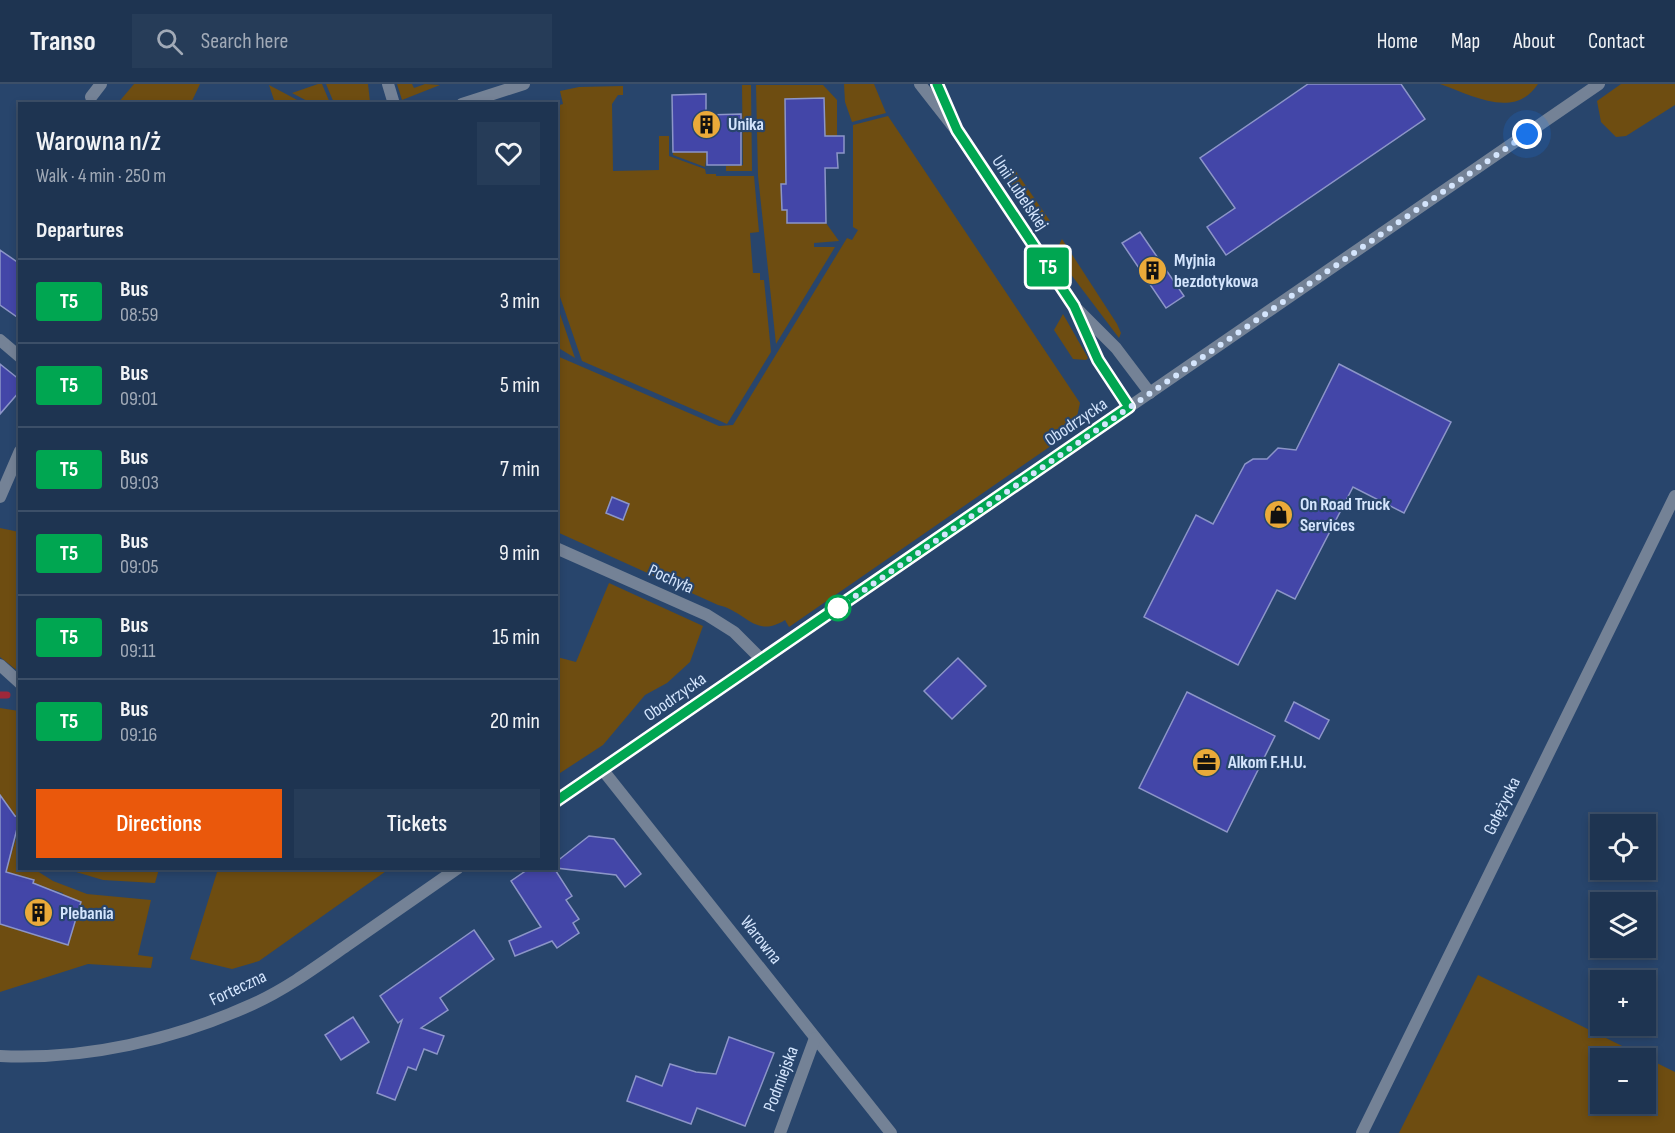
<!DOCTYPE html>
<html lang="en">
<head>
<meta charset="utf-8">
<style>
	:root { --surface:#1e3451; --page:#263c58; --text:#f1f3f6; --muted:#a1aab7; --line:#3c4f68; --accent:#ea580c }
	body { margin:0; font-family:"Sofia Sans Condensed",sans-serif; background:var(--page); color:var(--text); height:100vh; display:flex; flex-direction:column; font-size:22px; white-space:nowrap }
	* { box-sizing:border-box; margin:0 }
	p { font-size:20px; color:var(--muted) }
	.icon { flex:none; width:33px; height:33px; fill:none; stroke:currentColor; stroke-width:2; stroke-linecap:round; stroke-linejoin:round }
	.map { position:relative; flex:1; overflow:hidden }
	.drawer { position:absolute; left:18px; top:18px; width:540px; height:768px; display:flex; flex-direction:column; background:var(--surface); border-radius:0px; box-shadow:0 3px 9px #0003,0 0 0 2px var(--line) }
	.drawer>* { flex:none }
	.badge { padding:0 12px; border-radius:4px; font-size:21px; line-height:39px }
	.fabs { position:absolute; left:1590px; top:730px; display:grid; gap:12px }
	.fabs a { display:grid; place-items:center; width:66px; height:66px; border-radius:0px; background:var(--surface); box-shadow:0 3px 9px #0003,0 0 0 2px var(--line); font-size:30px }
	.you { position:absolute; width:30px; height:30px; margin:-15px; border:4px solid #fff; border-radius:50%; background:#1a73e8; box-shadow:0 0 0 9px #1a73e833 }
	.map>.badge { position:absolute; translate:-50% -50%; box-shadow:0 0 0 3px #fff }
	h2 { padding:0 18px; font-size:22px; line-height:54px }
	.round { display:grid; place-items:center; flex:none; width:63px; height:63px; border-radius:0px; background:var(--page) }
	.summary { display:flex; align-items:center; justify-content:space-between; height:102px; padding:0 18px }
	h1 { font-size:28px; font-weight:600; line-height:45px }
	.button { display:flex; gap:12px; margin-top:auto; padding:12px 18px }
	.button a { flex:1; height:69px; border-radius:0px; background:var(--accent); color:#fff; font-size:24px; font-weight:600; line-height:69px; text-align:center }
	.button a+a { background:var(--page); color:var(--text) }
	ul { padding:0; list-style:none }
	li { display:flex; align-items:center; gap:18px; height:84px; padding:0 18px; border-top:2px solid var(--line) }
	li div { flex:1 }
	li b { display:block; font-size:22px }
	li em { font-style:normal }
	li .badge { min-width:66px; font-weight:700; text-align:center }
	header { display:flex; align-items:center; gap:36px; box-sizing:border-box; height:84px; padding:0 30px; background:var(--surface); border-bottom:2px solid var(--line) }
	header strong { font-size:28px }
	nav { display:flex; gap:33px; margin-inline-start:auto; font-size:21px }
	.search { width:420px; height:54px; background:var(--page); display:flex; align-items:center; gap:15px; box-sizing:border-box; padding:0 21px; border-radius:0px; color:var(--muted); font-size:22px }
	.map>svg:first-child { display:block }
	.green { fill:#6e4d11; fill-rule:evenodd }
	.lines { fill:none; stroke-linecap:round; stroke-linejoin:round }
	.stream { stroke:#9f283a; stroke-width:7 }
	.building { fill:#4346a8; stroke:#8c95c8; stroke-width:1.5 }
	.minor { stroke:#748296; stroke-width:12 }
	.line-casing { stroke:#fff; stroke-width:14 }
	.line { stroke:#00a651; stroke-width:9 }
	.walk { stroke:#d4e5fd; stroke-width:6; stroke-dasharray:0 10.8 }
	.stop-dot { fill:#fff; stroke:#00a651; stroke-width:3 }
	.labels { text-anchor:middle; dominant-baseline:central; stroke-width:4.5; stroke-linejoin:round; paint-order:stroke }
	.poi-label { font-size:18px; font-weight:bold; fill:#d4e5fd; stroke:#28456c; text-anchor:start }
	.street-label { font-size:18px; fill:#d4e5fd; stroke:#28456c }
</style>
</head>
<body>
<header>
<strong>Transo</strong>
<div class="search"><svg class="icon" aria-label="search" viewBox="0 0 24 24"><circle cx="10" cy="10" r="6"/><path d="M15 15l6 6"/></svg>Search here</div>
<nav><a>Home</a><a>Map</a><a>About</a><a>Contact</a></nav>
</header>
<div class="map">
<svg width="1675" height="1049" viewBox="0 0 1675 1049">
	<rect width="100%" height="100%" fill="#28456c"/>
	<g class="green">
		<path d="M 134,0 L 200,0 L 191,19 L 118,19 Z"/>
		<path d="M 318,0 L 322,0 L 330,19 L 311,19 L 292,9 Z"/>
		<path d="M 326,0 L 368,0 L 370,18 L 334,19 Z"/>
		<path d="M 397,0 L 412,0 L 414,4 L 425,0 L 440,1 L 402,16 Z"/>
		<path d="M 844,0 L 874,0 L 886,29 L 852,38 L 845,18 Z"/>
		<path d="M 1440,0 L 1538,0 C 1514,36 1472,11 1440,0 Z"/>
		<path d="M 1621,0 L 1675,0 L 1675,21 L 1626,52 L 1616,53 L 1601,38 L 1597,17 Z"/>
		<path d="M 269,1 L 303,19 L 275,19 Z"/>
		<path d="M 742,1 L 751,1 L 752,87 L 726,87 L 726,82 L 743,81 Z"/>
		<path d="M 756,1 L 823,1 L 837,16 L 837,52 L 825,52 L 824,14 L 785,15 L 786,100 L 781,101 L 782,126 L 787,126 L 787,139 L 826,139 L 839,157 L 814,159 L 814,163 L 835,163 L 776,260 L 758,92 Z"/>
		<path d="M 623,2 L 623,11 L 618,11 L 612,20 L 613,87 L 659,86 L 659,52 L 669,52 L 669,72 L 705,85 L 706,90 L 716,90 L 716,92 L 754,92 L 759,148 L 750,149 L 753,189 L 760,189 L 760,196 L 764,196 L 771,268 L 727,340 L 582,277 L 557,204 L 556,22 L 563,20 L 560,7 L 579,3 Z"/>
		<path d="M 888,32 L 1080,319 L 1074,346 L 789,543 L 785,536 C 755,555 746,527 718,521 L 557,448 L 557,272 L 719,342 L 733,341 L 847,154 L 852,156 L 858,146 L 853,143 L 853,41 Z"/>
		<path d="M 695,50 L 707,68 L 705,83 L 673,71 L 673,68 L 695,68 Z"/>
		<path d="M 1015,86 L 1050,137 L 1040,138 L 1031,134 L 1009,100 L 1009,90 Z"/>
		<path d="M 1062,155 L 1117,240 L 1121,249 L 1119,254 L 1057,172 L 1058,163 Z"/>
		<path d="M 556,221 L 557,221 L 575,274 L 557,263 Z"/>
		<path d="M 1063,230 L 1088,274 L 1086,276 L 1073,275 L 1054,246 Z"/>
		<path d="M 0,444 L 19,448 L 19,588 L 0,573 Z"/>
		<path d="M 609,499 L 703,542 L 690,578 L 667,599 L 645,611 L 603,661 L 557,691 L 557,573 L 576,578 Z"/>
		<path d="M 0,624 L 19,627 L 19,733 L 0,726 Z"/>
		<path d="M 19,744 L 20,784 L 34,785 L 53,797 L 87,810 L 151,816 L 138,871 L 153,873 L 151,884 L 88,880 L 0,908 L 0,840 L 68,860 L 81,818 L 62,812 L 63,809 L 51,805 L 50,808 L 6,788 Z"/>
		<path d="M 66,785 L 159,785 L 155,799 L 103,796 Z"/>
		<path d="M 218,785 L 218,784 L 389,785 L 259,877 L 232,885 L 190,875 Z"/>
		<path d="M 1478,891 L 1675,988 L 1675,1049 L 1399,1049 ZM 1600,975 L 1646,975 L 1646,1020 L 1600,1020 Z"/>
	</g>
	<g class="lines">
		<path class="stream" d="M 0,611 L 7,611"/>
	</g>
	<g class="building">
		<path d="M 1308,0 L 1401,0 L 1425,35 L 1226,171 L 1207,143 L 1235,124 L 1200,74 Z"/>
		<path d="M 706,10 L 706,31 L 741,30 L 741,81 L 707,81 L 707,68 L 673,68 L 672,11 Z"/>
		<path d="M 824,14 L 825,52 L 844,52 L 844,69 L 837,69 L 838,84 L 825,84 L 826,139 L 787,139 L 787,126 L 782,126 L 781,100 L 786,100 L 785,15 Z"/>
		<path d="M 1140,148 L 1184,212 L 1166,224 L 1122,159 Z"/>
		<path d="M 0,166 L 20,180 L 20,235 L 0,221 Z"/>
		<path d="M 0,280 L 20,296 L 20,307 L 0,330 Z"/>
		<path d="M 1339,280 L 1451,338 L 1404,429 L 1353,403 L 1295,515 L 1277,506 L 1238,581 L 1144,533 L 1196,431 L 1213,440 L 1245,380 L 1253,375 L 1267,375 L 1278,364 L 1296,366 Z"/>
		<path d="M 612,413 L 629,420 L 623,436 L 606,429 Z"/>
		<path d="M 958,574 L 986,602 L 952,635 L 924,607 Z"/>
		<path d="M 1187,608 L 1275,652 L 1227,748 L 1139,704 Z"/>
		<path d="M 1294,618 L 1329,636 L 1319,655 L 1285,637 Z"/>
		<path d="M 0,711 L 15,732 L 20,733 L 6,788 L 34,796 L 33,799 L 81,818 L 68,861 L 0,840 Z"/>
		<path d="M 589,752 L 614,755 L 641,790 L 625,803 L 616,791 L 556,784 L 556,778 Z"/>
		<path d="M 530,784 L 554,784 L 572,812 L 566,816 L 579,835 L 573,839 L 579,849 L 557,864 L 552,857 L 515,872 L 509,857 L 541,843 L 511,797 Z"/>
		<path d="M 474,846 L 494,875 L 440,914 L 448,926 L 421,944 L 444,952 L 437,970 L 424,965 L 416,986 L 408,983 L 395,1016 L 377,1009 L 402,936 L 398,939 L 380,912 Z"/>
		<path d="M 353,933 L 369,958 L 341,976 L 325,951 Z"/>
		<path d="M 729,953 L 774,969 L 745,1042 L 697,1024 L 691,1040 L 627,1017 L 636,992 L 662,1002 L 670,980 L 696,988 L 716,990 Z"/>
	</g>
	<g class="lines">
		<g class="minor">
			<path d="M 388,0 L 394,20"/>
			<path d="M 920,0 L 956,46 L 1074,222 L 1116,264 L 1150,309"/>
			<path d="M 937,0 L 950,31"/>
			<path d="M 91,13 L 101,0"/>
			<path d="M 462,20 L 524,0"/>
			<path d="M 1078,230 L 1098,276 L 1129,323"/>
			<path d="M 0,256 L 20,273"/>
			<path d="M 0,413 L 20,367"/>
			<path d="M 556,464 L 707,531 L 734,548 L 762,576"/>
			<path d="M 0,581 L 20,599"/>
			<path d="M 602,685 L 891,1049"/>
			<path d="M 556,717 L 1599,0"/>
			<path d="M 0,972 C 86,976 174,956 253,920 C 286,905 316,883 346,862 C 383,836 421,810 458,784"/>
			<path d="M 780,1049 L 815,954"/>
			<path d="M 1362,1049 L 1675,412"/>
		</g>
	</g>
	<g class="lines">
		<defs>
			<path id="line" d="M 556,717 L 1129,323 L 1098,276 L 1074,222 L 957,46 L 937,0"/>
		</defs>
		<use href="#line" class="line-casing"/>
		<use href="#line" class="line"/>
		<path class="walk" d="M 838,524 L 1527,50"/>
	</g>
	<defs>
		<symbol id="building-disc" viewBox="-11 -11 22 22"><circle r="9.5" fill="#eaaa39" stroke="#28456c"/><path d="M-4-6H4V6H1V3H-1V6H-4ZM-2.5-4.3h1.7v1.8h-1.7ZM.8-4.3h1.7v1.8H.8ZM-2.5-1h1.7V.8h-1.7ZM.8-1h1.7V.8H.8Z" fill="#111"/></symbol>
		<symbol id="shop-disc" viewBox="-11 -11 22 22"><circle r="9.5" fill="#eaaa39" stroke="#28456c"/><path d="M-5-2.5h2.3a2.7 3.5 0 0 1 5.4 0H5L5.5 6h-11ZM-1.5-2.5h3a1.5 2.3 0 0 0-3 0Z" fill="#111"/></symbol>
		<symbol id="office-disc" viewBox="-11 -11 22 22"><circle r="9.5" fill="#eaaa39" stroke="#28456c"/><path d="M-6-3h4V-5.5h4V-3h4V5H-6ZM-1-4.5V-3h2v-1.5ZM-6 0V1H6V0Z" fill="#111"/></symbol>
	</defs>
	<g fill-rule="evenodd">
		<use href="#building-disc" x="690" y="24" width="33" height="33"/>
		<use href="#building-disc" x="1136" y="170" width="33" height="33"/>
		<use href="#shop-disc" x="1262" y="414" width="33" height="33"/>
		<use href="#office-disc" x="1190" y="662" width="33" height="33"/>
		<use href="#building-disc" x="22" y="812" width="33" height="33"/>
	</g>
	<circle class="stop-dot" cx="838" cy="524" r="12"/>
	<g class="labels">
		<g class="poi-label">
			<text x="728" y="40">Unika</text>
			<text x="1174" y="176">Myjnia<tspan x="1174" dy="21">bezdotykowa</tspan></text>
			<text x="1300" y="420">On Road Truck<tspan x="1300" dy="21">Services</tspan></text>
			<text x="1228" y="678">Alkom F.H.U.</text>
			<text x="60" y="829">Plebania</text>
		</g>
		<g class="street-label">
			<text transform="translate(1020 109) rotate(56)">Unii Lubelskiej</text>
			<text transform="translate(1076 338) rotate(-34)">Obodrzycka</text>
			<text transform="translate(671 495) rotate(24)">Pochyła</text>
			<text transform="translate(675 613) rotate(-35)">Obodrzycka</text>
			<text transform="translate(1502 722) rotate(-64)">Gołężycka</text>
			<text transform="translate(761 856) rotate(52)">Warowna</text>
			<text transform="translate(238 904) rotate(-25)">Forteczna</text>
			<text transform="translate(781 995) rotate(-69)">Podmiejska</text>
		</g>
	</g>
</svg>
<div class="fabs">
<a><svg class="icon" aria-label="locate" viewBox="0 0 24 24"><circle cx="12" cy="12" r="6"/><path d="M12 2v4M12 18v4M2 12h4M18 12h4"/></svg></a>
<a><svg class="icon" aria-label="layers" viewBox="0 0 24 24"><path d="M12 4l9 5-9 5-9-5zM3 14l9 5 9-5"/></svg></a>
<a>+</a>
<a>−</a>
</div>
<div class="you" style="left:1527px;top:50px"></div>
<b class="badge" style="left:1048px;top:183px;background:#00a651;color:#fff">T5</b>
<section class="drawer">
<div class="summary"><div><h1>Warowna n/ż</h1><p>Walk · 4 min · 250 m</p></div><a class="round"><svg class="icon" aria-label="heart" viewBox="0 0 24 24"><path d="M12 20l-8-8c-3-5 5-10 8-4 3-6 11-1 8 4z"/></svg></a></div>
<h2>Departures</h2>
<ul>
<li><span class="badge" style="background:#00a651;color:#fff">T5</span><div><b>Bus</b><p>08:59</p></div><em>3 min</em></li>
<li><span class="badge" style="background:#00a651;color:#fff">T5</span><div><b>Bus</b><p>09:01</p></div><em>5 min</em></li>
<li><span class="badge" style="background:#00a651;color:#fff">T5</span><div><b>Bus</b><p>09:03</p></div><em>7 min</em></li>
<li><span class="badge" style="background:#00a651;color:#fff">T5</span><div><b>Bus</b><p>09:05</p></div><em>9 min</em></li>
<li><span class="badge" style="background:#00a651;color:#fff">T5</span><div><b>Bus</b><p>09:11</p></div><em>15 min</em></li>
<li><span class="badge" style="background:#00a651;color:#fff">T5</span><div><b>Bus</b><p>09:16</p></div><em>20 min</em></li>
</ul>
<div class="button"><a>Directions</a><a>Tickets</a></div>
</section>
</div>
</body>
</html>
